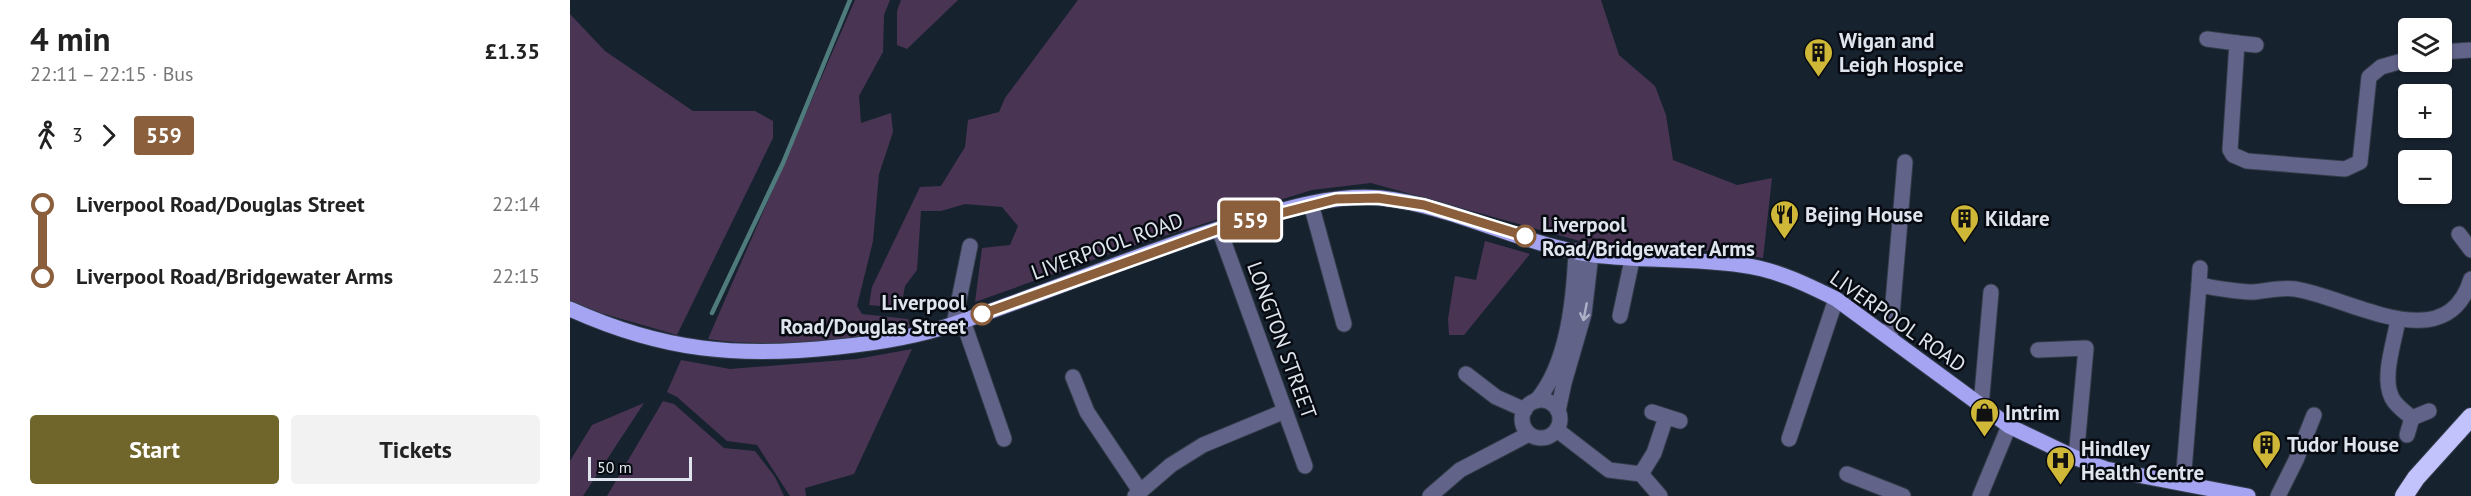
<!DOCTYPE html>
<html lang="en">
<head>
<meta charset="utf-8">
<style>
	:root { --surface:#fff; --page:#f2f2f2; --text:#222; --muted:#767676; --accent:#70662b }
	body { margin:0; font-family:"PT Sans",sans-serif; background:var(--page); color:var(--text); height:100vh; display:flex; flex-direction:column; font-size:22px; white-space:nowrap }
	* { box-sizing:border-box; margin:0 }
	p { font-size:20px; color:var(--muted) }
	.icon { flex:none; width:33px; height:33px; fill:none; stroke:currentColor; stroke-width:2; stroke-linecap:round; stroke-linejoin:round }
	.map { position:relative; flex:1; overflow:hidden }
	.sheet { display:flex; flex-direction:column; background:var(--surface); width:570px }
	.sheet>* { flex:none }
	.badge { padding:0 12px; border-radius:4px; font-size:21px; line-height:39px }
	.buttons { position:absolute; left:1828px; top:18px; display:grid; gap:12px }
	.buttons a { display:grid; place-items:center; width:54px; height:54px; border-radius:6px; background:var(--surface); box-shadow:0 2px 4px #0004; font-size:30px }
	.scale { position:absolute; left:18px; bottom:15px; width:104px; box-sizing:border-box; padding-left:6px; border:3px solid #dee5ee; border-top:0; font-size:16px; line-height:21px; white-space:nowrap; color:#dee5ee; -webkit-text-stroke:4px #070b11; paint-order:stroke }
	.map>.badge { position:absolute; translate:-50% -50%; box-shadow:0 0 0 3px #fff }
	.legs { display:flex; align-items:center; gap:9px; height:66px; padding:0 30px; font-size:20px }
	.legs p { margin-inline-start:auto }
	.summary { display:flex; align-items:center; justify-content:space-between; height:102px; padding:0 30px }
	h1 { font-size:33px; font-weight:600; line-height:45px }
	.cta { display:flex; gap:12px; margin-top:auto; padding:12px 30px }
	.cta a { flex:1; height:69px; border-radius:6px; background:var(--accent); color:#fff; font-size:24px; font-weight:600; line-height:69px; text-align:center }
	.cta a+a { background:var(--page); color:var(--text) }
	ul { padding:0 30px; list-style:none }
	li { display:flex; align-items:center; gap:21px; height:72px; font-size:22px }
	li i { display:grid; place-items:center; width:9px; height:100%; margin:0 8px; background:currentColor }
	li i::after { content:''; width:15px; height:15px; margin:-8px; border:4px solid; border-radius:50%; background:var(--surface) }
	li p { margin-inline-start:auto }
	li:first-child i { background:linear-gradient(#0000 50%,currentColor 0) }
	li:last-child i { background:linear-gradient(currentColor 50%,#0000 0) }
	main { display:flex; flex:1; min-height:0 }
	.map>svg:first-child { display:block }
	.green { fill:#493553 }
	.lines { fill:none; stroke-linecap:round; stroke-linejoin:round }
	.stream { stroke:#4f7b7d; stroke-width:4.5 }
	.street-casing { stroke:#333d4a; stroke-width:17 }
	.primary-casing { stroke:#333d4a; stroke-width:17 }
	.highway-casing { stroke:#333d4a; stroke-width:20 }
	.street { stroke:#626389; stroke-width:15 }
	.primary { stroke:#a4a4f3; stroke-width:15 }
	.highway { stroke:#c2c3fd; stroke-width:18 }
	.oneway { stroke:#acb1c6 }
	.line-1-casing { stroke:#fff; stroke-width:14 }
	.line-1 { stroke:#8b5e3c; stroke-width:9 }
	.stop-1-dot { fill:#fff; stroke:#8b5e3c; stroke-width:3 }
	.labels { text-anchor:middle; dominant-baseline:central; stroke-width:5; stroke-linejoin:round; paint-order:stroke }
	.poi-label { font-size:21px; font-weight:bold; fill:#dee5ee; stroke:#070b11; text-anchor:start }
	.stop-label { font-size:21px; font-weight:bold; fill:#dee5ee; stroke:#070b11; text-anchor:start }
	.street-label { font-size:21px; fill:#dee5ee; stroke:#070b11 }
</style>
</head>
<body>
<main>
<section class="sheet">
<div class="summary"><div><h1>4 min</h1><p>22:11 – 22:15 · Bus</p></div><b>£1.35</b></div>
<div class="legs"><svg class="icon" aria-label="walk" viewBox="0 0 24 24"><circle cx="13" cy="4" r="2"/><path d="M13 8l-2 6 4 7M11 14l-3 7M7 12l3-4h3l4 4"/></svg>3<svg class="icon" aria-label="forward" viewBox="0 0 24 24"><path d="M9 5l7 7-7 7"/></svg><b class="badge" style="background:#8b5e3c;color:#fff">559</b></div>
<ul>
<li><i style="color:#8b5e3c"></i><b>Liverpool Road/Douglas Street</b><p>22:14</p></li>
<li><i style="color:#8b5e3c"></i><b>Liverpool Road/Bridgewater Arms</b><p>22:15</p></li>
</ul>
<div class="cta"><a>Start</a><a>Tickets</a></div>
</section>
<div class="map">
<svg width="1901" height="496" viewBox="0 0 1901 496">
	<rect width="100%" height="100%" fill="#17222f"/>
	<g class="green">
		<path d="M 285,0 L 320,0 L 314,15 L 313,52 L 289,96 L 291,123 L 321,113 L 323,132 L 309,174 L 303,241 L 287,306 L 292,314 L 338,319 L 340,327 C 281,341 198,348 138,339 Z"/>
		<path d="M 331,0 L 388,0 L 337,49 L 327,45 L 327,11 Z"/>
		<path d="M 508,0 L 1031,0 L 1049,55 L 1085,86 L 1096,115 L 1103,160 L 1167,185 L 1202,178 L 1193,258 L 1142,251 L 1035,248 L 801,183 L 742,190 L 559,247 L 405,302 L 412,248 L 440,245 L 448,226 L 432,207 L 395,204 L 371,211 L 351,211 L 347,270 L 335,286 L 331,308 L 299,305 L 302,287 L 350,187 L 371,186 L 395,147 L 398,120 L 429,112 L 435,98 Z"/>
		<path d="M 0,14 L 35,51 L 123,111 L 185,111 L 203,121 L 203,138 L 107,335 L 31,313 L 0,301 Z"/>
		<path d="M 915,241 L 960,254 L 894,335 L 879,335 L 878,319 L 885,276 L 906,280 Z"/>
		<path d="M 342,349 L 284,474 L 235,488 L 236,496 L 220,496 L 187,445 L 157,441 L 107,397 L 97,392 L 111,360 L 160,369 L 287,359 Z"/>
		<path d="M 93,401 L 104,404 L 154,448 L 185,451 L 205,477 L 214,496 L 37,496 Z"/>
		<path d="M 74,403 L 13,496 L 0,496 L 0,461 L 22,425 Z"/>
	</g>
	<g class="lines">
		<path class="stream" d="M 142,313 L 213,163 L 280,0"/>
		<defs>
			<g id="street">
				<path d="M 1637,39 L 1667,43 L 1660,150 L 1663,155 L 1677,161 L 1775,169 L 1790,162 L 1799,77 L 1811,67 L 1839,59"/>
				<path d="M 1667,43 L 1686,45"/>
				<path d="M 1872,52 L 1901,50"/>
				<path d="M 741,204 L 774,324"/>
				<path d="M 649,229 L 735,466"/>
				<path d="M 1889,234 L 1901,250"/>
				<path d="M 1629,285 L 1630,268"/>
				<path d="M 1050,316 L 1062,260"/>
				<path d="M 1828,319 C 1825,341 1811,377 1822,398 C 1826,406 1835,412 1842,418"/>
				<path d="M 393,321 L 434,439"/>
				<path d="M 384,324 L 400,246"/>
				<path d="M 1320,338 L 1335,162"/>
				<path d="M 1468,350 L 1516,348 L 1506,458"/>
				<path d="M 896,374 L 926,397 L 955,410"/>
				<path d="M 503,377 L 517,412 L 570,491"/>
				<circle cx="971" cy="419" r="19"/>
				<path d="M 966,401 C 998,365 1004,298 1006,251"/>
				<path d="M 1411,406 L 1421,292"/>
				<path d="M 988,411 L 994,383 L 1014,314 L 1021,254"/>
				<path d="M 1082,412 L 1110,421"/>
				<path d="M 987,430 L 1039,470 L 1071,474 L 1090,496"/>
				<path d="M 1837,435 L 1842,418 L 1859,411"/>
				<path d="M 1219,439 L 1266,299"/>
				<path d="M 1071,474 L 1084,453 L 1096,417"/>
				<path d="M 1277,474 L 1333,496"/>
				<path d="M 1613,483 L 1629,285 C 1647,288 1665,292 1684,292 C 1697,291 1711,287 1725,289 C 1779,297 1876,361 1901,279"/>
				<path d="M 565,496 L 601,465 L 633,445 L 715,411"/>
				<path d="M 860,496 L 890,470 L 959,434"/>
				<path d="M 1410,496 L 1439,426"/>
				<path d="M 1708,496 L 1726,460 L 1744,415"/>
			</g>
			<path id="primary" d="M 0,309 C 93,351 168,358 268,347 C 308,343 346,337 384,324 C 482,291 576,250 675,221 C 718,208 765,194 811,198 C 885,206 951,245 1024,255 C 1073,261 1122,258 1171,265 C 1205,269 1236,284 1266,299 L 1439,426 L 1506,458 L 1536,469 L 1678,496"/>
			<path id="highway" d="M 1834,496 L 1846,478 L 1901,417"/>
		</defs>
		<use href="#street" class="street-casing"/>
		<use href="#primary" class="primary-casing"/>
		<use href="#highway" class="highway-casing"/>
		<use href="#street" class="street"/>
		<use href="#primary" class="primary"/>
		<use href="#highway" class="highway"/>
	</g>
	<defs><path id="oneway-shaft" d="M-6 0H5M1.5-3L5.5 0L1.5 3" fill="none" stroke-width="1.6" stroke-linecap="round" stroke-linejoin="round" transform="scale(1.5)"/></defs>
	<use class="oneway" href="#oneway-shaft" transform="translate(1015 312) rotate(101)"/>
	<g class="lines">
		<defs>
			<path id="line-1" d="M 412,314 L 649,229 L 766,199 L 808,198 L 854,205 L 955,236"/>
		</defs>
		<use href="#line-1" class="line-1-casing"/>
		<use href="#line-1" class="line-1"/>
	</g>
	<defs>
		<symbol id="building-pin" viewBox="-11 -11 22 30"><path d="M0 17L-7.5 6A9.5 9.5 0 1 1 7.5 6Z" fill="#cfb837" stroke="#070b11"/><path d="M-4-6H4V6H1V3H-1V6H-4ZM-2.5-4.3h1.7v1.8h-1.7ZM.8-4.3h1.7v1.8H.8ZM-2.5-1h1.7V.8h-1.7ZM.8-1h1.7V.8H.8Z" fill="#111"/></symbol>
		<symbol id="restaurant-pin" viewBox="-11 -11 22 30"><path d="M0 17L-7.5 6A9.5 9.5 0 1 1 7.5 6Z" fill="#cfb837" stroke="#070b11"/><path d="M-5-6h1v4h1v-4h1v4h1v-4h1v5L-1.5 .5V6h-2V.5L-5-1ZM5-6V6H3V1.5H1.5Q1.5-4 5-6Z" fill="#111"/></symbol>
		<symbol id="shop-pin" viewBox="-11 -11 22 30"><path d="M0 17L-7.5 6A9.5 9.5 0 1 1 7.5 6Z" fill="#cfb837" stroke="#070b11"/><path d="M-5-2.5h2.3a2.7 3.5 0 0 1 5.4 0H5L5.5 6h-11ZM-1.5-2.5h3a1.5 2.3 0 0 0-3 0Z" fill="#111"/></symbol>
		<symbol id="hospital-pin" viewBox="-11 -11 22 30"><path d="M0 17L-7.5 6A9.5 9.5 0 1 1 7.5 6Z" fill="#cfb837" stroke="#070b11"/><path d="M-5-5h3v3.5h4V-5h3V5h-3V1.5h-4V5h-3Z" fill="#111"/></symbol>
	</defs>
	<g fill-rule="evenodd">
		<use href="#building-pin" x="1232" y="36" width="33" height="45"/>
		<use href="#restaurant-pin" x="1198" y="198" width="33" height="45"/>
		<use href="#building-pin" x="1378" y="202" width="33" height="45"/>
		<use href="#shop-pin" x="1398" y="396" width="33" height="45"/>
		<use href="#building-pin" x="1680" y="428" width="33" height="45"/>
		<use href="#hospital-pin" x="1474" y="444" width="33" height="45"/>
	</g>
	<g class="stop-1-dot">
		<circle cx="955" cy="236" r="10"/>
		<circle cx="412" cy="314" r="10"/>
	</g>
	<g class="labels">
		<g class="poi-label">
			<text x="1269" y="40">Wigan and<tspan x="1269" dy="24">Leigh Hospice</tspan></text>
			<text x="1235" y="214">Bejing House</text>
			<text x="1415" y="218">Kildare</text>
			<text x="1435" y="412">Intrim</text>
			<text x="1717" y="444">Tudor House</text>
			<text x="1511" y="448">Hindley<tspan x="1511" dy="24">Health Centre</tspan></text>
		</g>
		<g class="stop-label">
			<text x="972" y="224">Liverpool<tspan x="972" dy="24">Road/Bridgewater Arms</tspan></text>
			<text x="396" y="302" text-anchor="end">Liverpool<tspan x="396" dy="24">Road/Douglas Street</tspan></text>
		</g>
		<g class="street-label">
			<text transform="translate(537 246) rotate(-20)">LIVERPOOL ROAD</text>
			<text transform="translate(1328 321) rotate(35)">LIVERPOOL ROAD</text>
			<text transform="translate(712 340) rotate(70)">LONGTON STREET</text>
		</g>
	</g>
</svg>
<div class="buttons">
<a><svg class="icon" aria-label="layers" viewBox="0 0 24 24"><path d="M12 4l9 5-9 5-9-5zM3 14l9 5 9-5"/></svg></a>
<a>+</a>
<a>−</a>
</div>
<div class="scale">50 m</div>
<b class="badge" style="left:680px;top:220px;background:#8b5e3c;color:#fff">559</b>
</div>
</main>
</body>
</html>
